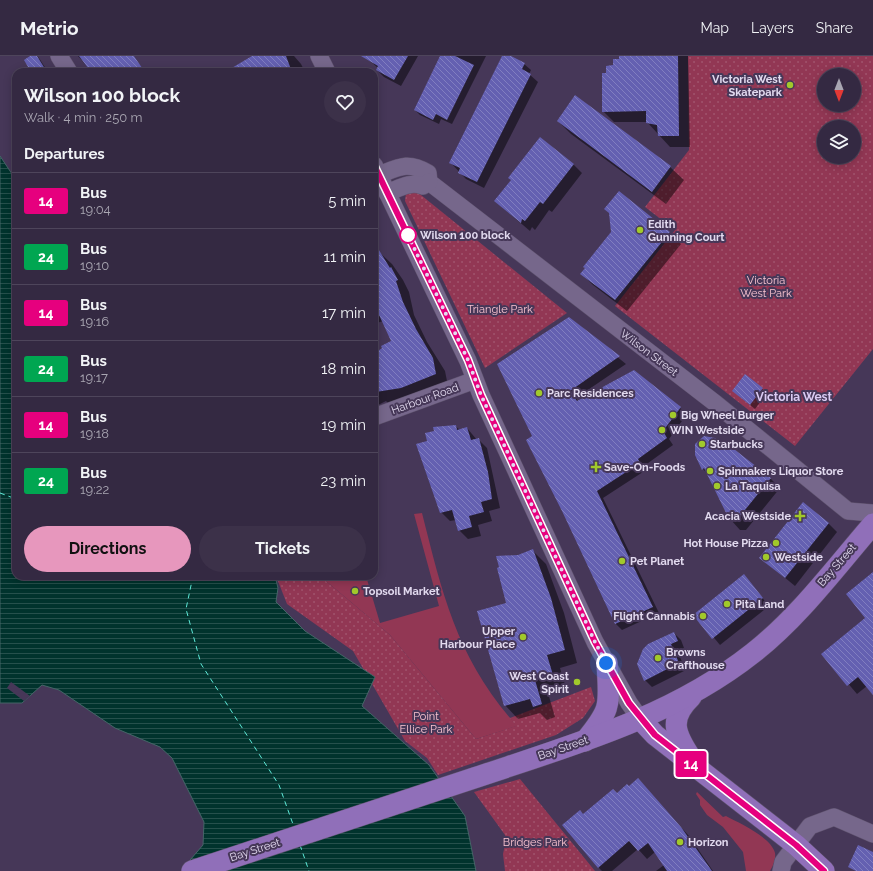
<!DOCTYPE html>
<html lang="en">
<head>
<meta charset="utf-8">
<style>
	:root { --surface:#342942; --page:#3c3149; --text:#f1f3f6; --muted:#a9a6b2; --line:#4e455b; --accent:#e797bd }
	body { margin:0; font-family:Raleway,sans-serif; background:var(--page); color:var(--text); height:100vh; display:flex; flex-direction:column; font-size:15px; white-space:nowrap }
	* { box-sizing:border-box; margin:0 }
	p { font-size:13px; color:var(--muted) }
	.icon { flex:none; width:22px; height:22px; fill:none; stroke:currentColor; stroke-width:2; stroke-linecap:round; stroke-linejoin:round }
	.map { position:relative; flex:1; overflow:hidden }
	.details { position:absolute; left:12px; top:12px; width:366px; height:512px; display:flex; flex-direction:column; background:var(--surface); border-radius:12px; box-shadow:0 2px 10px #0003,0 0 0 1px var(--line) }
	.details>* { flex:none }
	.badge { padding:0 8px; border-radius:3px; font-size:14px; line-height:26px }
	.needle { width:26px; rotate:180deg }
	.buttons { position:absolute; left:817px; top:12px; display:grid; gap:8px }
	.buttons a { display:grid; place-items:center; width:44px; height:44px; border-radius:50%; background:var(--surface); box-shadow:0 2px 10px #0003,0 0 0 1px var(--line); font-size:20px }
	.you { position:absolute; width:20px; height:20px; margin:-10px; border:3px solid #fff; border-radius:50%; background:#1a73e8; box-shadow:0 0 0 6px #1a73e833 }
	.map>.badge { position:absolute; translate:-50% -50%; box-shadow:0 0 0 2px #fff }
	h2 { padding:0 12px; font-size:15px; line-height:36px }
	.round { display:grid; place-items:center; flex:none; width:42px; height:42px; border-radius:21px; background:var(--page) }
	.head { display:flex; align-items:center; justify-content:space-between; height:68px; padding:0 12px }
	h1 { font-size:19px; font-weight:700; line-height:30px }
	.button { display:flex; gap:8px; margin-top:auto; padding:8px 12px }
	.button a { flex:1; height:46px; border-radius:24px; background:var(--accent); color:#111; font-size:16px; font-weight:700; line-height:46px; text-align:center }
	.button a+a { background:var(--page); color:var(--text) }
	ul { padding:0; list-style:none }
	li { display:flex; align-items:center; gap:12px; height:56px; padding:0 12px; border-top:1px solid var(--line) }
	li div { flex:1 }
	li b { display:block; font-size:15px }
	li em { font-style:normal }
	li .badge { min-width:44px; font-weight:700; text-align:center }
	header { display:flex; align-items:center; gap:24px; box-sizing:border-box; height:56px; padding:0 20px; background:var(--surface); border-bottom:1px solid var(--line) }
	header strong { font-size:19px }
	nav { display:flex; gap:22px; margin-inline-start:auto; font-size:14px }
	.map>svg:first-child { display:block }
	.green { fill:#923754 }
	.park { fill:url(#park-dots); fill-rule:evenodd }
	.water { fill:url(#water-rules); stroke:#446567 }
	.pier { fill:#463758 }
	.shadow { fill:#0007 }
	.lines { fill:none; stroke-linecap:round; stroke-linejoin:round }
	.ferry { stroke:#5debd9; stroke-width:1; stroke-dasharray:5 4; stroke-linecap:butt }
	.building { fill:url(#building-back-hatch) }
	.minor-casing { stroke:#5f536e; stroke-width:18 }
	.major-casing { stroke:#5f536e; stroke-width:22 }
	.minor { stroke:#76678b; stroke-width:17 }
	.major { stroke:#906fb9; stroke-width:21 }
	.line-casing { stroke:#fff; stroke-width:9 }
	.line { stroke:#e6007e; stroke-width:6 }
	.walk { stroke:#e2daef; stroke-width:4; stroke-dasharray:0 7.2 }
	.poi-dot { fill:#a1c92b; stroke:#463758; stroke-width:1.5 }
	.stop-dot { fill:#fff; stroke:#e6007e; stroke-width:2 }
	.labels { text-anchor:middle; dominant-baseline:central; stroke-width:4; stroke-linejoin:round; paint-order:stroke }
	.poi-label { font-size:11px; font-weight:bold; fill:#e2daef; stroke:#463758; text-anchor:start }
	.stop-label { font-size:11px; font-weight:bold; fill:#e2daef; stroke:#463758; text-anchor:start }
	.park-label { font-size:11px; fill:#fbc5d1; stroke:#463758 }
	.street-label { font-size:11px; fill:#e2daef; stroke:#463758 }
	.neighbourhood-label { font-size:12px; font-weight:bold; fill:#dbcbf3; stroke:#463758 }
</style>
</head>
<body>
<header>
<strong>Metrio</strong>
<nav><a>Map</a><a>Layers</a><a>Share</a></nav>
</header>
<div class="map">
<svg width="873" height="815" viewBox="0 0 873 815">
	<defs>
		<pattern id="park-dots" width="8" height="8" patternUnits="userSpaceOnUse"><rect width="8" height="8" fill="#923754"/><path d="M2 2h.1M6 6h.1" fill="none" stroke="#a1536d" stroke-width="1.8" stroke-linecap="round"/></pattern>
		<pattern id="water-rules" width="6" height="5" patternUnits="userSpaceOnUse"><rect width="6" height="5" fill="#01332d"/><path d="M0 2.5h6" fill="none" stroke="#26504c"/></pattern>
		<pattern id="building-back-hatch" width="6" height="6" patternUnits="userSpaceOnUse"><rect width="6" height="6" fill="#6460b1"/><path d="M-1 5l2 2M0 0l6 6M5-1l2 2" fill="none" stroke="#817ec0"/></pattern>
	</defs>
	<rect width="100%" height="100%" fill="#463758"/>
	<g class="green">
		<path d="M 422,457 C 443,540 457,603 517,670 L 476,683 L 390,579 L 320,520 L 337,520 L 340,523 L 346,520 L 366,520 L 380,567 L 439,550 L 414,458 Z"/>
		<path d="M 697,736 L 723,761 L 726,760 C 739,767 771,781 775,797 C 776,803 773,810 770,815 L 746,815 L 743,796 L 723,771 L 707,759 L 700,749 L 700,744 L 696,738 Z"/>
	</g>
	<g class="park">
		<path d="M 688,0 L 873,0 L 873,293 L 795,390 L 615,250 L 675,174 L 645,151 L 689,94 ZM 824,19 L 854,19 L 854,49 L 824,49 ZM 824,71 L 854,71 L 854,101 L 824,101 Z"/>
		<path d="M 416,135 L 567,257 L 485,312 L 405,145 L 406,137 Z"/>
		<path d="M 276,520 L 320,520 L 390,579 L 476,683 L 516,670 L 510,662 L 591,631 L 595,645 L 583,662 L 556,679 L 438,719 L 427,702 L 405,685 L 353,595 L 287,548 Z"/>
		<path d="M 520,723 L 595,815 L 505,815 L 503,798 L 506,784 L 505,779 L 474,736 Z"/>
	</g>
	<path class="water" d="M 0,100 L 16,124 L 16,520 L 275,520 L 278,532 L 276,546 L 305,575 L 375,621 L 362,650 L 429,709 L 465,760 L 476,815 L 185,815 L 184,811 L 203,789 L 204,766 L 172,702 L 160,691 L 115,672 L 59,634 L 42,629 L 22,647 L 0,647 Z"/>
	<path class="pier" d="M 11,626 L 30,640 L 24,645 L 7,632 Z"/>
	<g class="shadow">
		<path d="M 32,0 L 37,0 L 39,2 L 48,16 L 32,16 Z"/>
		<path d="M 78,0 L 134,0 L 145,16 L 92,16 Z"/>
		<path d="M 257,0 L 294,0 L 301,8 L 305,16 L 230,16 Z"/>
		<path d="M 370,0 L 418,0 L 401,30 L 384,21 L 377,14 L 378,12 L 368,3 Z"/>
		<path d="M 442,0 L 486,0 L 452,68 L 441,63 L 439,68 L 420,59 L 415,54 Z"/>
		<path d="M 503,0 L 509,0 L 524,8 L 531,14 L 529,18 L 538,26 L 484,132 L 466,123 L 450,106 Z"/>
		<path d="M 620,0 L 688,0 L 690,91 L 670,91 L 647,66 L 614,66 L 603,55 L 607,18 L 620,4 Z"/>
		<path d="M 576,41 L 670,111 L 684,124 L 666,148 L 571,78 L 558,65 Z"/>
		<path d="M 573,108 L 582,117 L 552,156 L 549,154 L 535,174 L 532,171 L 530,175 L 495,145 Z"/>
		<path d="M 619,137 L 670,177 L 681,188 L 627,255 L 593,229 L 582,218 L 612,176 L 610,158 Z"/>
		<path d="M 380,197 L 392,208 L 403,224 L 409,236 L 414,259 L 427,286 L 445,315 L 448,330 L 389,348 L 386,345 L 374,351 L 374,300 L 393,285 L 383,265 L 374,268 L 374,199 Z"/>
		<path d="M 569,262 L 626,308 L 576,342 L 578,345 L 680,352 L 687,358 L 669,383 L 673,389 L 644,410 L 646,414 L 603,442 L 659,557 L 622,574 L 615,567 L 533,380 Z"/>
		<path d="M 745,319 L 767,337 L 755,353 L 733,335 Z"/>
		<path d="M 455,370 L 460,374 L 467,372 L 477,384 L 478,383 L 487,392 L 500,452 L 489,455 L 492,465 L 478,469 L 481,480 L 468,483 L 459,474 L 456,464 L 450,465 L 441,456 L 429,386 Z"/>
		<path d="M 696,398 L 771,423 L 780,432 L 746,474 L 740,474 L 731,464 L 709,419 L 703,413 Z"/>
		<path d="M 828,467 L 837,476 L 795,530 L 760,501 Z"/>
		<path d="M 532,494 L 546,508 L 564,557 L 577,607 L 560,612 L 566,632 L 548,637 L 555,661 L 547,664 L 540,657 L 518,663 L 505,649 L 508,547 L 519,500 Z"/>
		<path d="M 873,518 L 873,638 L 867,630 L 857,638 L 823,598 L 867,562 Z"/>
		<path d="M 744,520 L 769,550 L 720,589 L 695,559 Z"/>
		<path d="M 674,577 L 681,584 L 684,592 L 677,595 L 686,614 L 652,631 L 645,624 Z"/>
		<path d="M 638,724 L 689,780 L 713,815 L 656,815 L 664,809 L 655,796 L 647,803 L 638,793 L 612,815 L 602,815 L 598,811 L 584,759 L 629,732 Z"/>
	</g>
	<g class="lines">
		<g class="ferry">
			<path d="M 0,437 L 16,443"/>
			<path d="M 193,520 L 186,553 L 201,608 L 279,729 L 294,771"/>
			<path d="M 300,789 L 309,815"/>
		</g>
	</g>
	<g class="building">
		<path d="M 30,0 L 37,0 L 47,16 L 31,16 L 24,4 Z"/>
		<path d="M 79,0 L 134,0 L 145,16 L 91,16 Z"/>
		<path d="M 252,0 L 286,0 L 292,16 L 225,16 Z"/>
		<path d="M 361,0 L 408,0 L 394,24 L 376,14 L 378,10 Z"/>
		<path d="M 440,0 L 455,0 L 474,9 L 447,64 L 436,58 L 433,64 L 414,54 Z"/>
		<path d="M 502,0 L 511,0 L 525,7 L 522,13 L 531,18 L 477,126 L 458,117 L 460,112 L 449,107 Z"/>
		<path d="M 619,0 L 678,0 L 679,80 L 658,80 L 657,69 L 646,67 L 646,55 L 602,56 L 602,17 L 606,17 L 606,10 L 613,9 L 613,3 L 619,3 Z"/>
		<path d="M 575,39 L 671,110 L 652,136 L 557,65 Z"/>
		<path d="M 540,81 L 574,108 L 543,148 L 540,146 L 525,165 L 522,163 L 521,167 L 494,145 L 511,124 L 508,122 Z"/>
		<path d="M 619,135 L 670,176 L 615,244 L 580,218 L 585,212 L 583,211 L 611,176 L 609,157 L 604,153 Z"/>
		<path d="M 374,186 L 390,212 L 391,211 L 398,224 L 396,225 L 403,246 L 416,273 L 433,302 L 436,318 L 401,332 L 376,336 L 374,331 L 374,298 L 382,292 L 381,290 L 391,285 L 374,248 Z"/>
		<path d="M 569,261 L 620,300 L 570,335 L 577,345 L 634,314 L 681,351 L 663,375 L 667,382 L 638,403 L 640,407 L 597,435 L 653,551 L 615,568 L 562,455 L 526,384 L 532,380 L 497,308 Z"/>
		<path d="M 745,318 L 763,332 L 750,349 L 732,335 Z"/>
		<path d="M 456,369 L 457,374 L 467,371 L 471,384 L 479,382 L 488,416 L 492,443 L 481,446 L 484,456 L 469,460 L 472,471 L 458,475 L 452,454 L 440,457 L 416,388 L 427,385 L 425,377 L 434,375 L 433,371 Z"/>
		<path d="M 704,380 L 715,382 L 723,388 L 725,386 L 771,422 L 736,465 L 730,465 L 704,412 L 702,414 L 695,399 L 695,388 Z"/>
		<path d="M 803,446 L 829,467 L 785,522 L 759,502 Z"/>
		<path d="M 533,493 L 551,542 L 565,594 L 547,599 L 553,619 L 535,624 L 542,648 L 533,651 L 530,643 L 504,650 L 477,555 L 506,547 L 497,512 L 499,511 L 496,500 L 518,499 Z"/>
		<path d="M 873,516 L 873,639 L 858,621 L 847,630 L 821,598 L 865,562 L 846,538 Z"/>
		<path d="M 744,518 L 763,542 L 712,583 L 693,559 Z"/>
		<path d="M 674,576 L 678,585 L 671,588 L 679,607 L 644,625 L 637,608 L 643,593 L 648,588 Z"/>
		<path d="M 638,722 L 681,771 L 712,815 L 667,815 L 648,787 L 638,795 L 629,785 L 598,812 L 562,769 L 580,754 L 583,758 L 613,733 L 617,737 L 627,728 L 629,730 Z"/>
		<path d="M 858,789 L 873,796 L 873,815 L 856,815 L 848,811 Z"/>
	</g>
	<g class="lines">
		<defs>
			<g id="minor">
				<path d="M 59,0 L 69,16"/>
				<path d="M 319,0 L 327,16"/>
				<path d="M 374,109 L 468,305 L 481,339 L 595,586 L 629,647 L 641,664"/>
				<path d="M 379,119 C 399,111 408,105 428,117 L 429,126 L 715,347 L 848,455 L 873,457"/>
				<path d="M 387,137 C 400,132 410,125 423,130 L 429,126"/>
				<path d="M 374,361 L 475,324"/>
				<path d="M 781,815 L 783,806 L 810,770 L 834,761 L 873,778"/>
			</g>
			<g id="major">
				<path d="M 641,664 L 655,679 L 796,789 L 824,815"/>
				<path d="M 585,685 C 613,651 609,649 607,607"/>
				<path d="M 691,702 C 675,678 668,663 691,641"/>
				<path d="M 192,815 C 285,784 378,754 471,723 C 569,690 671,662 753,597 C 799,561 835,512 873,468"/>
			</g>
		</defs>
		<use href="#minor" class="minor-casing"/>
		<use href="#major" class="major-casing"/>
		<use href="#minor" class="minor"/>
		<use href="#major" class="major"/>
	</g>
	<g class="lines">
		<defs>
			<path id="line" d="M 374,109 L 468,304 L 481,339 L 595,586 L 629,647 L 655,679 L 796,789 L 824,815"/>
		</defs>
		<use href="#line" class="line-casing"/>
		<use href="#line" class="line"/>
		<path class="walk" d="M 408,179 L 405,173 L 468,304 L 481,339 L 595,586 L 606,607"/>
	</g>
	<g class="poi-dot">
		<circle cx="790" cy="29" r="4"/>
		<circle cx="640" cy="174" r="4"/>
		<circle cx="539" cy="337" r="4"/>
		<circle cx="673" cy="359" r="4"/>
		<circle cx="662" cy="374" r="4"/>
		<circle cx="702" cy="388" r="4"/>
		<path d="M594 405h4v4h4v4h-4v4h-4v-4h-4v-4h4z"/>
		<circle cx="710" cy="415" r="4"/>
		<circle cx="717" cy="430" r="4"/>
		<path d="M798 454h4v4h4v4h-4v4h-4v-4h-4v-4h4z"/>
		<circle cx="776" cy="487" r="4"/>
		<circle cx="766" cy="501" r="4"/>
		<circle cx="622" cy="505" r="4"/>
		<circle cx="355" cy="535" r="4"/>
		<circle cx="727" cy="548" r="4"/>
		<circle cx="703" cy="560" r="4"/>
		<circle cx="523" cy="581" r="4"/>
		<circle cx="658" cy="602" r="4"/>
		<circle cx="577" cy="626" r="4"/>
		<circle cx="680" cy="786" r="4"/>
	</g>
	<circle class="stop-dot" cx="408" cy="179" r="8"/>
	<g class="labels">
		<g class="poi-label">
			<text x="782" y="23" text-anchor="end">Victoria West<tspan x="782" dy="13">Skatepark</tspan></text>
			<text x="648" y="168">Edith<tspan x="648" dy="13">Gunning Court</tspan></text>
			<text x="547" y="337">Parc Residences</text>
			<text x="681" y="359">Big Wheel Burger</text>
			<text x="670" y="374">WIN Westside</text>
			<text x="710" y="388">Starbucks</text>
			<text x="604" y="411">Save-On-Foods</text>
			<text x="718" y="415">Spinnakers Liquor Store</text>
			<text x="725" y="430">La Taquisa</text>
			<text x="791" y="460" text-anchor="end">Acacia Westside</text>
			<text x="768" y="487" text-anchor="end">Hot House Pizza</text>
			<text x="774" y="501">Westside</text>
			<text x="630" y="505">Pet Planet</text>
			<text x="363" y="535">Topsoil Market</text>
			<text x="735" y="548">Pita Land</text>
			<text x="695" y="560" text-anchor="end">Flight Cannabis</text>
			<text x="515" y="575" text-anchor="end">Upper<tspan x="515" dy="13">Harbour Place</tspan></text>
			<text x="666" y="596">Browns<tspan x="666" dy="13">Crafthouse</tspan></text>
			<text x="569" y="620" text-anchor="end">West Coast<tspan x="569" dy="13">Spirit</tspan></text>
			<text x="688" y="786">Horizon</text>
		</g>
		<g class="stop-label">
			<text x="420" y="179">Wilson 100 block</text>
		</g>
		<g class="park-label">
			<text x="766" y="224">Victoria<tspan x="766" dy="13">West Park</tspan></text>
			<text x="500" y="253">Triangle Park</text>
			<text x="426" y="660">Point<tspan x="426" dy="13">Ellice Park</tspan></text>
			<text x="535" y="786">Bridges Park</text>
		</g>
		<g class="street-label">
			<text transform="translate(649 297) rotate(37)">Wilson Street</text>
			<text transform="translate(425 343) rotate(-20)">Harbour Road</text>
			<text transform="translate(837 509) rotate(-49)">Bay Street</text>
			<text transform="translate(563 692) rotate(-19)">Bay Street</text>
			<text transform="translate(255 794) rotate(-18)">Bay Street</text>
		</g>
		<g class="neighbourhood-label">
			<text x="794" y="341">Victoria West</text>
		</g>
	</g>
</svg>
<div class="buttons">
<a><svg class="needle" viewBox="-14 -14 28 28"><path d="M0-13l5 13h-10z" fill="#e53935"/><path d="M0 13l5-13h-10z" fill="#a9a6b2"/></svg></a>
<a><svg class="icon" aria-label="layers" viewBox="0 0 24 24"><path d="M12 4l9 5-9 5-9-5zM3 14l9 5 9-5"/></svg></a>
</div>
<div class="you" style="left:606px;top:607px"></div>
<b class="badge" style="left:691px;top:708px;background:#e6007e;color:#fff">14</b>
<section class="details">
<div class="head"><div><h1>Wilson 100 block</h1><p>Walk · 4 min · 250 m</p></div><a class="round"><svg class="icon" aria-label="heart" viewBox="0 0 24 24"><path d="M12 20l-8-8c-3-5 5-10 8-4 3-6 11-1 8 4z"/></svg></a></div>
<h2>Departures</h2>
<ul>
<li><span class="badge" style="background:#e6007e;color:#fff">14</span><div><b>Bus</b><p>19:04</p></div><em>5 min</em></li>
<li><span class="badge" style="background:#00a651;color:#fff">24</span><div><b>Bus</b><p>19:10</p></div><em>11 min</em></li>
<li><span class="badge" style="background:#e6007e;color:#fff">14</span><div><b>Bus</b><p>19:16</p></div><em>17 min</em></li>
<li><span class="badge" style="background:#00a651;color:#fff">24</span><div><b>Bus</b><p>19:17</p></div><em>18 min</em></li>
<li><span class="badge" style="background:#e6007e;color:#fff">14</span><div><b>Bus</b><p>19:18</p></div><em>19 min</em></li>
<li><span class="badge" style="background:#00a651;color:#fff">24</span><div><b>Bus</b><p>19:22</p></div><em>23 min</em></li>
</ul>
<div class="button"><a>Directions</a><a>Tickets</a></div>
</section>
</div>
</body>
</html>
